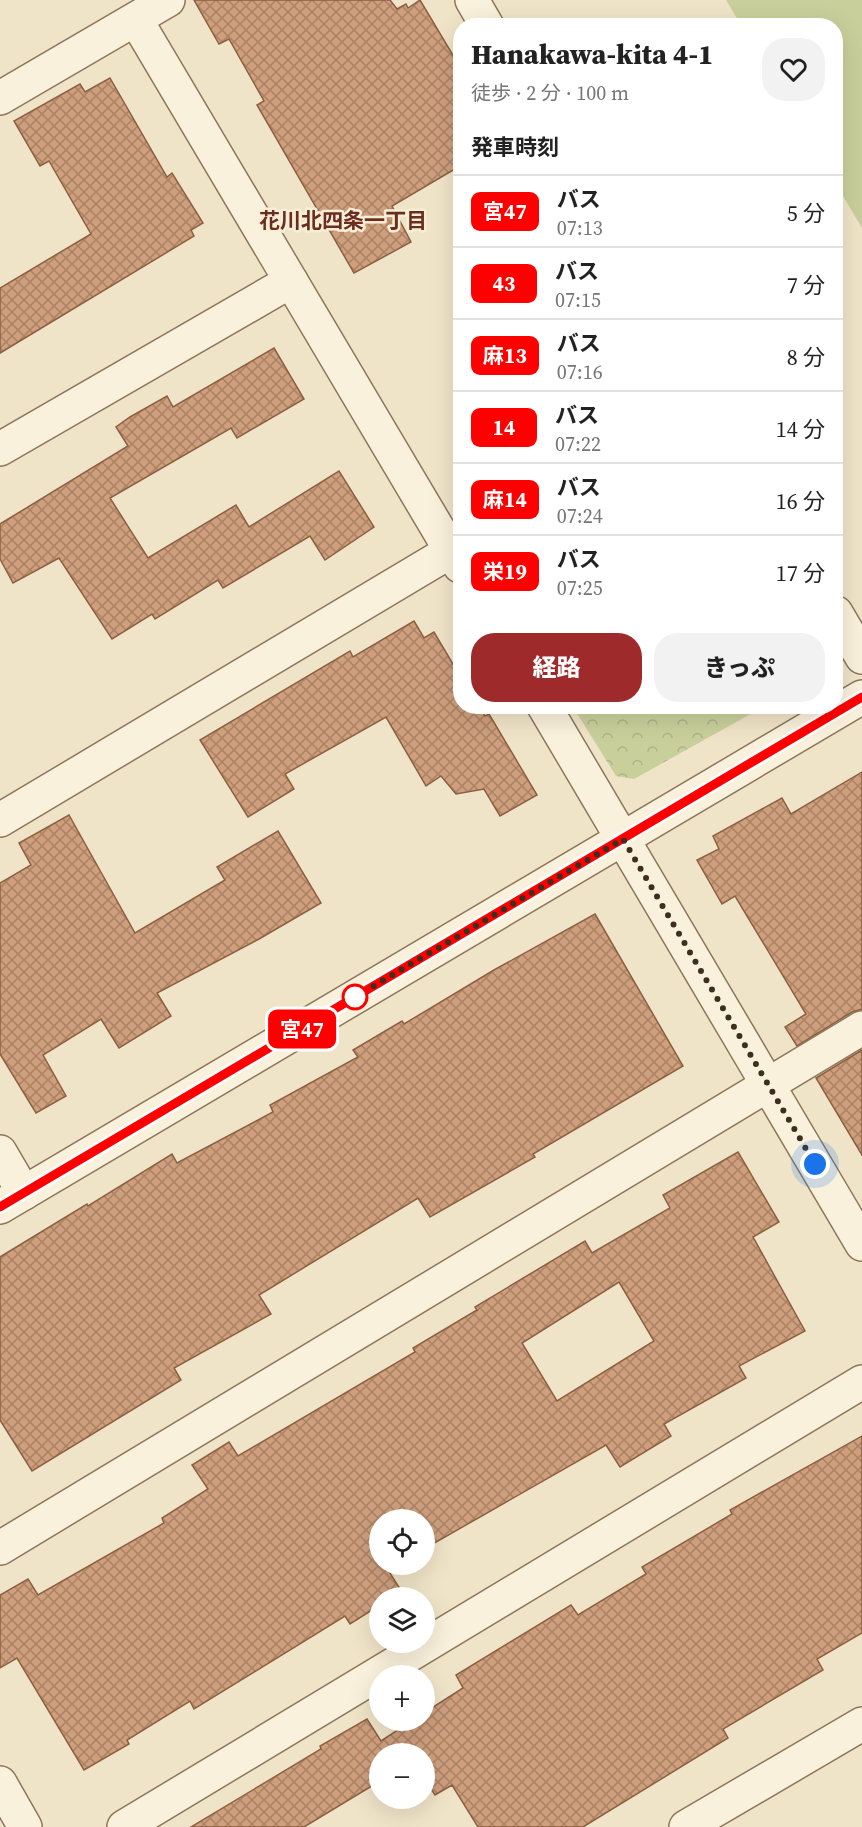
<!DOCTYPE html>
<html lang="ja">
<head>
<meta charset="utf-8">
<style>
	:root { --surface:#fff; --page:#f2f2f2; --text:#222; --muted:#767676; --line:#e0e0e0; --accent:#9e2a2b }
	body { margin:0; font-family:"Source Serif 4","Noto Sans JP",serif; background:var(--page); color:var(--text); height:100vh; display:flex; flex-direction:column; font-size:22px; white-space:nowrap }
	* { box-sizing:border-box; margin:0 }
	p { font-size:20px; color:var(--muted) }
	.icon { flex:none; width:33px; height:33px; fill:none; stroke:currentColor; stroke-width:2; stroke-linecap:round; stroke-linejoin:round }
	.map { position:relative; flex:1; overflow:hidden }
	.drawer { position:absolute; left:453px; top:18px; width:390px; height:696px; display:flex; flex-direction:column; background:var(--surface); border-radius:24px; box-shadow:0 6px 24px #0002 }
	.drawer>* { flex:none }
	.badge { padding:0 12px; border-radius:9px; font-size:21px; line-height:39px }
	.tools { position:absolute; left:369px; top:1509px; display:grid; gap:12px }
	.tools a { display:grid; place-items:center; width:66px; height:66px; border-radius:50%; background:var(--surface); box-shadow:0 6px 24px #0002; font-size:30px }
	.you { position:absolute; width:30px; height:30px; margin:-15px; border:4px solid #fff; border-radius:50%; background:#1a73e8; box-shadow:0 0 0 9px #1a73e833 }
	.map>.badge { position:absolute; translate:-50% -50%; box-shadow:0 0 0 3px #fff }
	h2 { padding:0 18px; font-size:22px; line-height:54px }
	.round { display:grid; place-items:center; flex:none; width:63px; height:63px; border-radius:24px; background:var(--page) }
	.overview { display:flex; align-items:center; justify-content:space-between; height:102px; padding:0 18px }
	h1 { font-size:28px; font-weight:800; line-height:45px }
	.action { display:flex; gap:12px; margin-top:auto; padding:12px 18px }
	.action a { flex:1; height:69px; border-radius:24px; background:var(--accent); color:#fff; font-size:24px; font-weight:800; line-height:69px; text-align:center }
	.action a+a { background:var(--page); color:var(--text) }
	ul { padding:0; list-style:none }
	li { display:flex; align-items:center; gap:18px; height:72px; padding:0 18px; border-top:2px solid var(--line) }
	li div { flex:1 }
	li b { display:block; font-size:22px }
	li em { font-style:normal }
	li .badge { min-width:66px; font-weight:700; text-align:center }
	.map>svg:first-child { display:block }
	.park { fill:url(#park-crowns) }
	.garden { fill:#c9cf9b }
	.building { fill:url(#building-cross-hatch); stroke:#8d5f41; stroke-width:1.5; fill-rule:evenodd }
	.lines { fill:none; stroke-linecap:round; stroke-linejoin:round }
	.street-casing { stroke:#8d765c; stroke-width:36 }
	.street { stroke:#faf1dc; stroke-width:33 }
	.line-casing { stroke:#fff; stroke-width:14 }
	.line { stroke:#f00; stroke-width:9 }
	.walk { stroke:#3d2e20; stroke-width:6; stroke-dasharray:0 10.8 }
	.stop-dot { fill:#fff; stroke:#f00; stroke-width:3 }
	.labels { text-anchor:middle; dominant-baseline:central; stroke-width:5; stroke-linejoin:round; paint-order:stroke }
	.neighbourhood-label { font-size:21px; font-weight:bold; fill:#6b2e1e; stroke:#f7eed8 }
</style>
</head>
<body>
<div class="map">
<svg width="862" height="1827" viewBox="0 0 862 1827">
	<defs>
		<pattern id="park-crowns" width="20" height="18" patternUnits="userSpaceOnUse" patternTransform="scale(1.5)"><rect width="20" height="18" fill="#c9cf9b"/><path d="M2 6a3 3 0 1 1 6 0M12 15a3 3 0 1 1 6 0" fill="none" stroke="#aeb285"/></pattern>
		<pattern id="building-cross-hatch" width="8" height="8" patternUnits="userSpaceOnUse" patternTransform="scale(1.5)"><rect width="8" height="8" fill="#cf9f7d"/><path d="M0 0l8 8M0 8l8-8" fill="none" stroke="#a98266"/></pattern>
	</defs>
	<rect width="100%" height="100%" fill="#f0e4c8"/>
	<path class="park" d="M 753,706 L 756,711 L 634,779 L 616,776 L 573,707 Z"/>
	<path class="garden" d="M 726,0 L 862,0 L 862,228 L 836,184 L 836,26 L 741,25 Z"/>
	<g class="building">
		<path d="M 194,0 L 390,0 L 397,9 L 406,4 L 408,8 L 420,0 L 460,67 L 460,166 L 392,206 L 411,242 L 354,273 L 257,105 L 264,101 L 229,39 L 219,44 Z"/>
		<path d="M 110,78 L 167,177 L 172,173 L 203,223 L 191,230 L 194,236 L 0,353 L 0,288 L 91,234 L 49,161 L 40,166 L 14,121 L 80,84 L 85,92 Z"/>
		<path d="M 274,348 L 304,399 L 237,438 L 231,428 L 110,498 L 148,558 L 236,505 L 249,527 L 339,471 L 374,527 L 325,560 L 310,536 L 223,588 L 218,580 L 155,619 L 152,614 L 112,639 L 59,558 L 13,583 L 0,559 L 0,524 L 128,446 L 116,427 L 130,417 L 167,396 L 173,407 Z"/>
		<path d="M 414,621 L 424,638 L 434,632 L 460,676 L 460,706 L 479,706 L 485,716 L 489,714 L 537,795 L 500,816 L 484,789 L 456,794 L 441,776 L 426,786 L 386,717 L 285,774 L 294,789 L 248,817 L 200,740 L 350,651 L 353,657 Z"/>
		<path d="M 862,772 L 862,1009 L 852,1012 L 797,1046 L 785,1027 L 806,1014 L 735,896 L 722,904 L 697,860 L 719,849 L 713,836 L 782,798 L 791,814 Z"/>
		<path d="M 69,815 L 135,933 L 225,880 L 217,867 L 278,831 L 321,903 L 259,939 L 157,993 L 171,1016 L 119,1048 L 101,1019 L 43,1055 L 66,1096 L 36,1113 L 0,1054 L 0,883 L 31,865 L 19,843 Z"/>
		<path d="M 595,914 L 683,1066 L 533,1154 L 535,1157 L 430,1217 L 418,1198 L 259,1295 L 271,1314 L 174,1368 L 181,1380 L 32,1471 L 0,1420 L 0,1257 L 87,1204 L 88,1206 L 172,1154 L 177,1163 L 273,1112 L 270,1105 L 358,1057 L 353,1050 L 402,1021 L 404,1024 L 494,970 Z"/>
		<path d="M 862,1050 L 862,1155 L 816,1078 Z"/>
		<path d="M 738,1152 L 779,1222 L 753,1237 L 805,1331 L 739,1366 L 746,1378 L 664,1424 L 671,1436 L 620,1467 L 606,1445 L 424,1549 L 424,1520 L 380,1520 L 380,1564 L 397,1564 L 388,1570 L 402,1592 L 392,1598 L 380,1598 L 380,1605 L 350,1624 L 345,1616 L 194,1709 L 190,1701 L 127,1740 L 129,1744 L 84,1770 L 17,1658 L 0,1668 L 0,1595 L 28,1579 L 38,1595 L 164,1523 L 162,1518 L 208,1489 L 192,1465 L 229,1442 L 238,1456 L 415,1352 L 413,1348 L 477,1310 L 475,1307 L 585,1241 L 592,1253 L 670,1208 L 663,1195 ZM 619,1282 L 654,1341 L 557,1401 L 522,1343 Z"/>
		<path d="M 862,1436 L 862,1633 L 817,1659 L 823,1670 L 723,1729 L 728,1738 L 583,1827 L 478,1827 L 452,1785 L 435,1795 L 424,1778 L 424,1754 L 380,1754 L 380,1781 L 304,1827 L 191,1827 L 321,1749 L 320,1746 L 367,1719 L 381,1741 L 413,1720 L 424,1720 L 424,1713 L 463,1688 L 456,1675 L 571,1605 L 578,1615 L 646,1574 L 642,1567 L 732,1514 L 730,1510 Z"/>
	</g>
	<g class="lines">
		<defs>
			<g id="street">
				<path d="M 472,0 L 487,26"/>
				<path d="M 136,20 L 460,566"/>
				<path d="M 0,98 L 168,0"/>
				<path d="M 0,449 L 291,281"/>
				<path d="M 836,613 L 862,657"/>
				<path d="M 544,706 L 862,1244"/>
				<path d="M 0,820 L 451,551"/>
				<path d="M 0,1152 L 24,1193"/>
				<path d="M 0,1207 L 862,697"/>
				<path d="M 0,1548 L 862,1028"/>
				<path d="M 0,1783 L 25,1827"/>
				<path d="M 124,1827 L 862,1382"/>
				<path d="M 686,1827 L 862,1724"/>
			</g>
		</defs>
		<use href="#street" class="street-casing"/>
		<use href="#street" class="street"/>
	</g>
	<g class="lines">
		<defs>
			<path id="line" d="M 0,1207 L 862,697"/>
		</defs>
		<use href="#line" class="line-casing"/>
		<use href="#line" class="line"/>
		<path class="walk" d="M 355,997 L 623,839 L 815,1164"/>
	</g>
	<circle class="stop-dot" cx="355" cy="997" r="12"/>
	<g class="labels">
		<g class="neighbourhood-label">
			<text x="343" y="220">花川北四条一丁目</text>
		</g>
	</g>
</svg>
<div class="tools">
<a><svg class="icon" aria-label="locate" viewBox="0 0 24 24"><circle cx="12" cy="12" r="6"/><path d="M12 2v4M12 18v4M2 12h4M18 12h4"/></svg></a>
<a><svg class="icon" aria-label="layers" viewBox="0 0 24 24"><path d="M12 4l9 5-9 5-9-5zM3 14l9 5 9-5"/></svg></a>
<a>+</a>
<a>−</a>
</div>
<div class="you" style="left:815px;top:1164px"></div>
<b class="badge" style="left:302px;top:1029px;background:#f00;color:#fff">宮47</b>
<section class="drawer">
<div class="overview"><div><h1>Hanakawa-kita 4-1</h1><p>徒歩 · 2 分 · 100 m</p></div><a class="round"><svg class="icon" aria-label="heart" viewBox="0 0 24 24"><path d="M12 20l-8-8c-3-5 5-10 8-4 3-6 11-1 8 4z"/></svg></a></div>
<h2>発車時刻</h2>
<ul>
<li><span class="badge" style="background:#f00;color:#fff">宮47</span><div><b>バス</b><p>07:13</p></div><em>5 分</em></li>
<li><span class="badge" style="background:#f00;color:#fff">43</span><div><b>バス</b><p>07:15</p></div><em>7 分</em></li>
<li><span class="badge" style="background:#f00;color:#fff">麻13</span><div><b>バス</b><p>07:16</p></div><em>8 分</em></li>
<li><span class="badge" style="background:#f00;color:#fff">14</span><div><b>バス</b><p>07:22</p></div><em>14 分</em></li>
<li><span class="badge" style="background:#f00;color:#fff">麻14</span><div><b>バス</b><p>07:24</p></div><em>16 分</em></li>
<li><span class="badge" style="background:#f00;color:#fff">栄19</span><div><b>バス</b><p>07:25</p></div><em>17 分</em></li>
</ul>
<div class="action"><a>経路</a><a>きっぷ</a></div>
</section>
</div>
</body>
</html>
